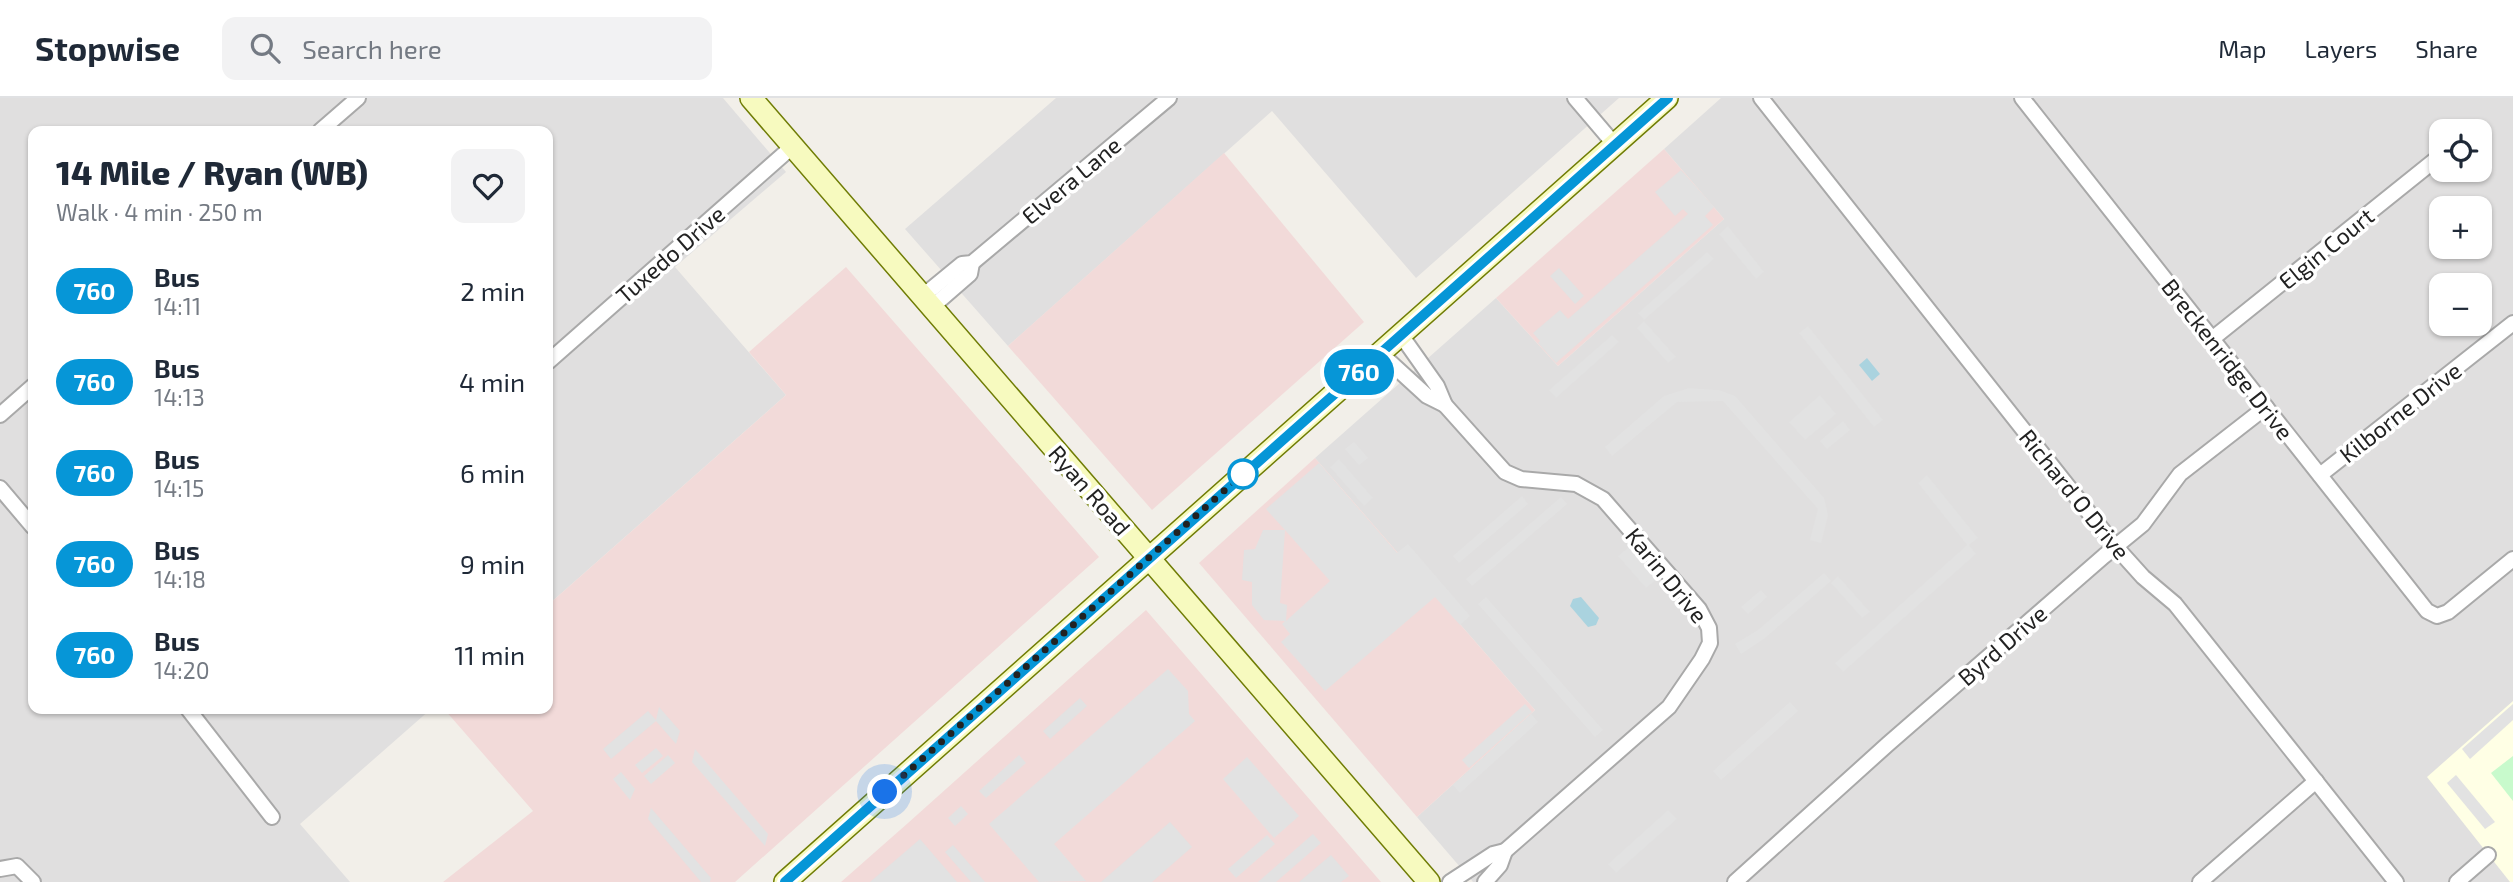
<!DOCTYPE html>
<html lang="en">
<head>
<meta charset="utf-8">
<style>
	:root { --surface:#fff; --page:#f2f2f3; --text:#1f2937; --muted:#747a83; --line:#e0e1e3 }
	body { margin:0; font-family:"Exo 2",sans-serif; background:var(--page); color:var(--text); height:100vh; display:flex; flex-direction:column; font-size:26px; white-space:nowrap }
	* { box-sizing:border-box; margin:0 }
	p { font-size:23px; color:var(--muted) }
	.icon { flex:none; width:38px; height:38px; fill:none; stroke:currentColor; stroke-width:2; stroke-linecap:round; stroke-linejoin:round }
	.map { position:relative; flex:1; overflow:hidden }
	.drawer { position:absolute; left:28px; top:28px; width:525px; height:588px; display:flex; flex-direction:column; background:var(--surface); border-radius:14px; box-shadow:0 2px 5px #0004 }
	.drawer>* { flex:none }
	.badge { padding:0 14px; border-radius:23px; font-size:24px; line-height:46px }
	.buttons { position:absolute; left:2429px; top:21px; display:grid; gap:14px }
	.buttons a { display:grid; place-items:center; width:63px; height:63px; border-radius:14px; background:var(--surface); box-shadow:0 2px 5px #0004; font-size:35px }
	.you { position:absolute; width:35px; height:35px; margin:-18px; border:5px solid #fff; border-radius:50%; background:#1a73e8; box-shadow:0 0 0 10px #1a73e833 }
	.map>.badge { position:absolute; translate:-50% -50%; box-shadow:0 0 0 4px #fff }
	.round { display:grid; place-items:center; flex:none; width:74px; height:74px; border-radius:14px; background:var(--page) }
	.head { display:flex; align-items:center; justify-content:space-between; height:119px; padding:0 28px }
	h1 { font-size:33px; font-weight:800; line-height:52px }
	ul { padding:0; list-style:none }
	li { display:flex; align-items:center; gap:21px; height:91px; padding:0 28px }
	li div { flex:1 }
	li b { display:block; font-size:26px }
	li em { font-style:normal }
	li .badge { min-width:77px; font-weight:700; text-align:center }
	header { display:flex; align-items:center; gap:42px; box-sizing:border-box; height:98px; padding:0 35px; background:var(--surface); border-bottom:2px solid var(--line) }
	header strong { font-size:33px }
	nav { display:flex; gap:38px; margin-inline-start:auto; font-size:24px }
	.search { width:490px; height:63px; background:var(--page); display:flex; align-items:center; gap:18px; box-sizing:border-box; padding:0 24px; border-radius:14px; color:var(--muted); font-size:26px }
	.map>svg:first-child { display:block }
	.residential { fill:#e0dfdf; fill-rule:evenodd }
	.commercial { fill:#f2dad9 }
	.education { fill:#ffffe5 }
	.park { fill:#c8facc }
	.parking { fill:#e2e2e2; fill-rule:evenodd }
	.water { fill:#aad3df }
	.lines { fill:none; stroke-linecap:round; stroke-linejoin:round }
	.street-casing { stroke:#a9a9a9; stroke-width:18 }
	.secondary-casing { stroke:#707d05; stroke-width:24 }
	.street { stroke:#fff; stroke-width:14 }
	.secondary { stroke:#f7fabf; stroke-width:21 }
	.line-casing { stroke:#fff; stroke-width:16 }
	.line { stroke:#0696d7; stroke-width:10 }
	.walk { stroke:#222; stroke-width:7; stroke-dasharray:0 12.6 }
	.stop-dot { fill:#fff; stroke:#0696d7; stroke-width:3.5 }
	.labels { text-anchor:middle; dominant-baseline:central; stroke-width:7; stroke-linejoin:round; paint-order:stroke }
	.street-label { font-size:23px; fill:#222; stroke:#fff }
</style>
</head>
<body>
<header>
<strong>Stopwise</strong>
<div class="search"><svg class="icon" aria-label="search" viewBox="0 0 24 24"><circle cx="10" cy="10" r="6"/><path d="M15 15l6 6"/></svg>Search here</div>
<nav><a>Map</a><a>Layers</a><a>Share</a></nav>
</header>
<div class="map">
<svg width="2513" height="784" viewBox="0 0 2513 784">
	<rect width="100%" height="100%" fill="#f2efe9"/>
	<g class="residential">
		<path d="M 0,0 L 723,0 L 786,74 L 675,169 L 786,297 L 548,507 L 548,33 L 33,33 L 33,611 L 431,611 L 300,726 L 350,784 L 0,784 Z"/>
		<path d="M 1056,0 L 1619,0 L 1416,180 L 1272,13 L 1008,248 L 905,131 Z"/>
		<path d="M 1721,0 L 2513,0 L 2513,784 L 1473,784 L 1417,719 L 1535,612 L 1315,360 L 1496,200 L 1558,268 L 1724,121 L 1664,51 ZM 2441,33 L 2480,33 L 2480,72 L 2441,72 ZM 2441,110 L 2480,110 L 2480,149 L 2441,149 ZM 2441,187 L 2480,187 L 2480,226 L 2441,226 Z"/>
	</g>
	<g class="commercial">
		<path d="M 1664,51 L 1724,121 L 1558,268 L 1496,200 Z"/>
		<path d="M 1224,55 L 1364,224 L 1152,412 L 1008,248 Z"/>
		<path d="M 846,169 L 1099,459 L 735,784 L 443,784 L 533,713 L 444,611 L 548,611 L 548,507 L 786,297 L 749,254 Z"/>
		<path d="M 1315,360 L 1535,612 L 1417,719 L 1199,465 Z"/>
		<path d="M 1146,512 L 1381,784 L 841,784 L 908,725 Z"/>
	</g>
	<path class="education" d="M 2513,603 L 2513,784 L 2510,784 L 2427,679 Z"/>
	<path class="park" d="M 2513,658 L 2513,703 L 2491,675 Z"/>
	<g class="parking">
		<path d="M 1681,72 L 1714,109 L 1705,118 L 1713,127 L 1556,265 L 1538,245 L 1540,243 L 1533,235 L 1560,212 L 1568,221 L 1688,116 L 1683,111 L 1675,118 L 1655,94 Z"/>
		<path d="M 1728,128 L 1764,174 L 1756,181 L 1719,136 Z"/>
		<path d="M 1707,154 L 1714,161 L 1644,222 L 1638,215 Z"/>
		<path d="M 1559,170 L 1584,198 L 1575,206 L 1550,178 Z"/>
		<path d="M 1644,223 L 1676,259 L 1668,265 L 1637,230 Z"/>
		<path d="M 1808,228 L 1883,322 L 1874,329 L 1799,235 Z"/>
		<path d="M 1612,237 L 1619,244 L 1556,300 L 1549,292 Z"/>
		<path d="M 1689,290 L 1719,292 L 1735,298 L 1824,400 L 1828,417 L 1821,445 L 1810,442 L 1818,411 L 1723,303 L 1677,304 L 1612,358 L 1605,349 L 1664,298 Z"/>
		<path d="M 1820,297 L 1836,316 L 1805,342 L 1789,324 Z"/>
		<path d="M 1843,323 L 1850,332 L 1827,351 L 1820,343 Z"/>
		<path d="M 1354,344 L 1368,360 L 1359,367 L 1345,351 Z"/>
		<path d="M 1339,361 L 1373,400 L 1364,408 L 1330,369 Z"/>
		<path d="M 1319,365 L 1397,455 L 1408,446 L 1470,518 L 1460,527 L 1435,499 L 1325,593 L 1281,544 L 1290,536 L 1282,526 L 1285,523 L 1264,522 L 1252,507 L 1252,484 L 1242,482 L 1244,452 L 1255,451 L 1263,432 L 1285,432 L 1266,411 ZM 1285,432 L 1330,483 L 1286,523 L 1287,507 L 1280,505 Z"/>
		<path d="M 1927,377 L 1978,440 L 1969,447 L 1976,456 L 1843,574 L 1835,565 L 1967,447 L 1918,385 Z"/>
		<path d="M 1522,398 L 1528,406 L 1459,465 L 1453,458 Z"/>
		<path d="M 1561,399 L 1567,406 L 1472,488 L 1466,481 Z"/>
		<path d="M 1629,449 L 1657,481 L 1646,490 L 1618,458 Z"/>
		<path d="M 1824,475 L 1831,483 L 1765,540 L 1741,556 L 1735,546 L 1758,532 Z"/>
		<path d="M 1838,478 L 1870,514 L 1862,520 L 1831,485 Z"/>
		<path d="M 1761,492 L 1767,499 L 1748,516 L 1741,509 Z"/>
		<path d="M 1486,499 L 1603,632 L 1595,639 L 1478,506 Z"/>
		<path d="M 1168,571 L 1188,593 L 1189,616 L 1195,623 L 1054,746 L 1086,783 L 1039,784 L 989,726 Z"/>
		<path d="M 1080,600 L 1087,608 L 1050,641 L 1043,633 Z"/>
		<path d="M 1790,604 L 1798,613 L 1721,682 L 1713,673 Z"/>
		<path d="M 1525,606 L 1532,614 L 1469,670 L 1462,662 Z"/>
		<path d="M 2513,606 L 2513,622 L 2470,661 L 2462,651 Z"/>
		<path d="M 659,609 L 680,633 L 676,646 L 656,623 L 611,661 L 603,651 L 648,613 L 656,622 Z"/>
		<path d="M 1531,616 L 1538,624 L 1460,695 L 1453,687 Z"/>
		<path d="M 656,650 L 663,658 L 642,675 L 635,667 Z"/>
		<path d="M 695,651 L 768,736 L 765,748 L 692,664 Z"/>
		<path d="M 668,657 L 675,665 L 651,686 L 644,678 Z"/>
		<path d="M 1019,657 L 1026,665 L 986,700 L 979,693 Z"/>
		<path d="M 1247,659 L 1299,718 L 1274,740 L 1223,681 Z"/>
		<path d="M 621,674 L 635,691 L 630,702 L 613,681 Z"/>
		<path d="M 2456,677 L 2495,724 L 2485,731 L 2447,685 Z"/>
		<path d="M 961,708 L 968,716 L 955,728 L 948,720 Z"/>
		<path d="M 651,710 L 711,780 L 710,784 L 701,784 L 648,721 Z"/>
		<path d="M 1668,712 L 1677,721 L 1616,775 L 1608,766 Z"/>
		<path d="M 1170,724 L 1192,749 L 1152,784 L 1101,784 Z"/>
		<path d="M 1313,736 L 1321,745 L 1276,784 L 1258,784 Z"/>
		<path d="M 1267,737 L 1275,746 L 1236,780 L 1228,771 Z"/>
		<path d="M 920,741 L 957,784 L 870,784 Z"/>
		<path d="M 953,747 L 985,784 L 971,784 L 945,754 Z"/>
		<path d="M 1331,757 L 1349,778 L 1341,784 L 1299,784 Z"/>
	</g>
	<g class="water">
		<path d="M 1867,260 L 1880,276 L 1872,283 L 1859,267 Z"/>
		<path d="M 1581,499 L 1599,520 L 1596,527 L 1588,529 L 1570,508 L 1573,501 Z"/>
	</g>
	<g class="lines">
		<defs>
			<g id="street">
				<path d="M 1575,0 L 1615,47"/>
				<path d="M 1761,0 L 2116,449 L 2143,479 L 2175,506 L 2396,784"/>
				<path d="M 2022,0 L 2427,513 L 2437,518 L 2448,514 L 2513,461"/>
				<path d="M 320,33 L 358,0"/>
				<path d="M 923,198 L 962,166 L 972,165 L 1169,0"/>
				<path d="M 932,209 L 970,176 L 972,165"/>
				<path d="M 2212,241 L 2440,58"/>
				<path d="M 1380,255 L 1427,298 L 1445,307 L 1437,288 L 1401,237"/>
				<path d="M 548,264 L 793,48"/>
				<path d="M 1445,307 L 1505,374 L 1521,381 L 1576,386 L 1603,401 L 1699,511 L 1709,530 L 1710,545 L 1702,561 L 1669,609 L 1505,753"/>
				<path d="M 0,317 L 33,288"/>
				<path d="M 2320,377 L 2513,225"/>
				<path d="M 0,390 L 33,429"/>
				<path d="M 188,611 L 272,719"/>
				<path d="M 0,771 L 17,768 L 33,784"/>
				<path d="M 1450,784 L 1493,756 L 1505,753 L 1500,767 L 1485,784"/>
				<path d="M 1735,784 L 1888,646 L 2104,458 L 2143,426 L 2180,376 L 2266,309"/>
				<path d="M 2200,784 L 2316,683"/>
				<path d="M 2457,784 L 2488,757"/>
			</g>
			<g id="secondary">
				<path d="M 751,0 L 1429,784"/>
				<path d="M 785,784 L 1667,0"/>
			</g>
		</defs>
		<use href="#street" class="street-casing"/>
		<use href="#secondary" class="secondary-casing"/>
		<use href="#street" class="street"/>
		<use href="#secondary" class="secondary"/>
	</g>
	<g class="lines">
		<defs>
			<path id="line" d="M 785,784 L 1668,0"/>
		</defs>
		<use href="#line" class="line-casing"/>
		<use href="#line" class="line"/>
		<path class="walk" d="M 885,694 L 1243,376"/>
	</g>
	<circle class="stop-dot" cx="1243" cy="376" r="14"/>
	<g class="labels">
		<g class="street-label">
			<text transform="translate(1071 82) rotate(-40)">Elvera Lane</text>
			<text transform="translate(2326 150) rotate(-39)">Elgin Court</text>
			<text transform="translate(670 156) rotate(-41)">Tuxedo Drive</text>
			<text transform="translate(2228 261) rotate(52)">Breckenridge Drive</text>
			<text transform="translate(2400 314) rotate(-38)">Kilborne Drive</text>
			<text transform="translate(1090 392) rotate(49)">Ryan Road</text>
			<text transform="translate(2075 396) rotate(51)">Richard O Drive</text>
			<text transform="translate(1667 477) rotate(51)">Karin Drive</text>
			<text transform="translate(2002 547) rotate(-41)">Byrd Drive</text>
		</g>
	</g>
</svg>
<div class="buttons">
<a><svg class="icon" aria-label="locate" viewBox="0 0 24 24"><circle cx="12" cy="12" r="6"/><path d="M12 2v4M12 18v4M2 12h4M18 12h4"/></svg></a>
<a>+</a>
<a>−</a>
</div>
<div class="you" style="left:885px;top:694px"></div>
<b class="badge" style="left:1359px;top:274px;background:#0696d7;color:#fff">760</b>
<section class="drawer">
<div class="head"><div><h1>14 Mile / Ryan (WB)</h1><p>Walk · 4 min · 250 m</p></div><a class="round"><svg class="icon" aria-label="heart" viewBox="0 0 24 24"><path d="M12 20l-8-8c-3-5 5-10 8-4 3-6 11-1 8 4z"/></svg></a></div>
<ul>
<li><span class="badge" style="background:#0696d7;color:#fff">760</span><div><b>Bus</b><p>14:11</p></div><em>2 min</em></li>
<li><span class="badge" style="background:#0696d7;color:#fff">760</span><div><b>Bus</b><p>14:13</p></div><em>4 min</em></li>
<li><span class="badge" style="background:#0696d7;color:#fff">760</span><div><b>Bus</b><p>14:15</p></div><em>6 min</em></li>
<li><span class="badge" style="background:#0696d7;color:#fff">760</span><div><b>Bus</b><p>14:18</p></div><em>9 min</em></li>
<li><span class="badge" style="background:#0696d7;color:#fff">760</span><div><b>Bus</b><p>14:20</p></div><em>11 min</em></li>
</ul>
</section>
</div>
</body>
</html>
